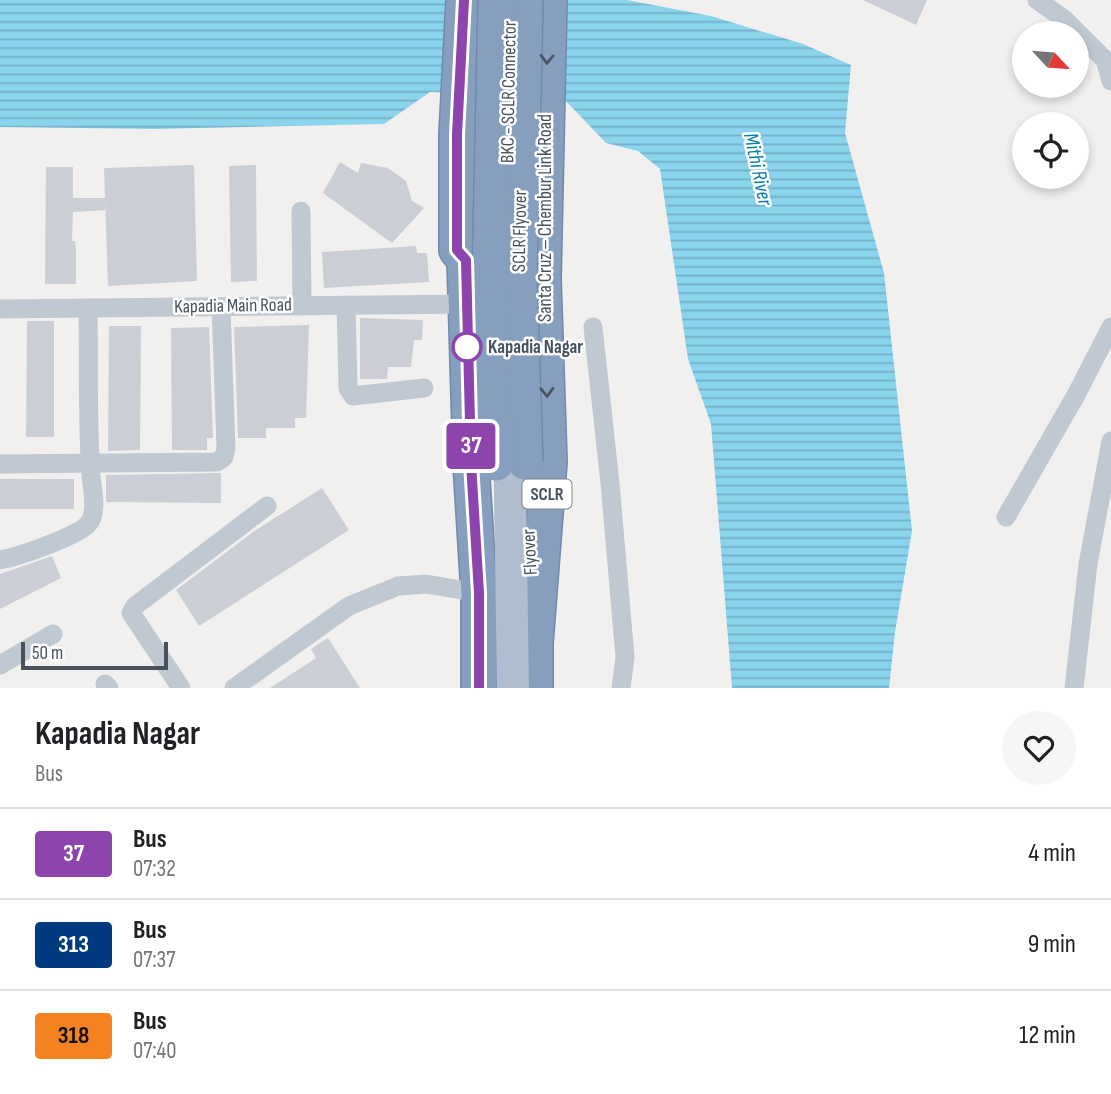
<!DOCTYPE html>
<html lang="en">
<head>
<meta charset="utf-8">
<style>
	:root { --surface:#fff; --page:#f6f6f6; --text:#202124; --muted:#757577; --line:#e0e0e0 }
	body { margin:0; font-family:"Sofia Sans Condensed",sans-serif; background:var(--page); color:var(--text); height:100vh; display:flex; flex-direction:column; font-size:26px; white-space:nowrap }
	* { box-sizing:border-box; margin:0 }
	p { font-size:23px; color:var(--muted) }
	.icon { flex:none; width:38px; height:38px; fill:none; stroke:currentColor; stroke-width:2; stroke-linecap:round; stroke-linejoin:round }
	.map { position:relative; height:688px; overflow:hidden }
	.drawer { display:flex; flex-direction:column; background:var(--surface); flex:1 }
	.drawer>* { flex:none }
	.badge { padding:0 14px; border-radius:5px; font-size:24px; line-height:46px }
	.needle { width:46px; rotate:116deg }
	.controls { position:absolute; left:1012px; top:21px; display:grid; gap:14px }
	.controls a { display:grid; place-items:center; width:77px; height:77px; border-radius:50%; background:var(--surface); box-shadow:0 4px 10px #0003; font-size:35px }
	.scale { position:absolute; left:21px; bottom:18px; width:147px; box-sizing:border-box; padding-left:7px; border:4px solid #47525d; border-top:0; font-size:19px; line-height:24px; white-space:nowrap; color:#47525d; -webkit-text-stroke:5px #fff; paint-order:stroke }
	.map>.badge { position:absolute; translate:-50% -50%; box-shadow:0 0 0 4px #fff }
	.round { display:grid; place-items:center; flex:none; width:74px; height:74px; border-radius:37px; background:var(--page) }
	.overview { display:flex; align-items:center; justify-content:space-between; height:119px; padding:0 35px }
	h1 { font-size:33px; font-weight:700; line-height:52px }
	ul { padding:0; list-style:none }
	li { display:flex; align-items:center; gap:21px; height:91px; padding:0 35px; border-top:2px solid var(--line) }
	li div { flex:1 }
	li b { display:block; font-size:26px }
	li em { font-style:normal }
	li .badge { min-width:77px; font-weight:700; text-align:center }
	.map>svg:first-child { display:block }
	.water { fill:url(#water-rules) }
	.building { fill:#cbced5 }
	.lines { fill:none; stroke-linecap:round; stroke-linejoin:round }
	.highway-casing { stroke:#718aab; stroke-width:38 }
	.street { stroke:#c0c9d2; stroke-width:19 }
	.highway { stroke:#869fbf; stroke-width:35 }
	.highway-bridge-casing { stroke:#718aab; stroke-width:38; stroke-linecap:butt }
	.primary-bridge { stroke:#afbdcf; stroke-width:32 }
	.highway-bridge { stroke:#869fbf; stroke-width:35 }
	.oneway { stroke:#4a5662 }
	.line-casing { stroke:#fff; stroke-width:16 }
	.line { stroke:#8e44ad; stroke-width:10 }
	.stop-dot { fill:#fff; stroke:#8e44ad; stroke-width:3.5 }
	.labels { text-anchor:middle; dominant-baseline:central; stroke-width:5; stroke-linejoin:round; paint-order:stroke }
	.shield { fill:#fff; stroke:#7e868e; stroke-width:2 }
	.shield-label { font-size:18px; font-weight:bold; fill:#47525d }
	.street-label { font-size:19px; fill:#47525d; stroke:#fff }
	.stop-label { font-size:19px; font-weight:bold; fill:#47525d; stroke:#fff; text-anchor:start }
	.water-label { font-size:21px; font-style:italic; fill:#097da6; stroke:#fff }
</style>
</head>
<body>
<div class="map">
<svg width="1111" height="688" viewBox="0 0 1111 688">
	<defs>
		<pattern id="water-rules" width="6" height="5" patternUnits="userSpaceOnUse" patternTransform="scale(1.75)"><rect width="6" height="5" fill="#8ad4ee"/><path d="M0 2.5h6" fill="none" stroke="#73afc4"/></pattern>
	</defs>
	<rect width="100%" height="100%" fill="#f2f0ef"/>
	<path class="water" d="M 0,0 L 627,0 L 711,16 L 803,44 L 851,65 L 845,133 L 884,273 L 912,531 L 895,632 L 889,688 L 732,688 L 711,424 L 688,359 L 660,169 L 638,151 L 606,143 L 563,98 L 430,92 L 384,124 L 154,129 L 0,127 Z"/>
	<g class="building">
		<path d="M 863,0 L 927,0 L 916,25 Z"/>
		<path d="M 340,162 L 358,173 L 361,163 L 388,168 L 406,181 L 412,201 L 424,208 L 392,243 L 323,193 Z"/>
		<path d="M 194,165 L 197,281 L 108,286 L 104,168 Z"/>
		<path d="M 256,165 L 257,281 L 231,282 L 229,166 Z"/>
		<path d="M 46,167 L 73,167 L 73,198 L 105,198 L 105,210 L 73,212 L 72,241 L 75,241 L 76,250 L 76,284 L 45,284 Z"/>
		<path d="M 416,246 L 417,253 L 427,253 L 429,282 L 324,288 L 322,252 Z"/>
		<path d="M 360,318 L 423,320 L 422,340 L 414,340 L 411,367 L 388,367 L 387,379 L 360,379 Z"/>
		<path d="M 27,321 L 54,321 L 54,437 L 26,437 Z"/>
		<path d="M 309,325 L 306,418 L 295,418 L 295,428 L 266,428 L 266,438 L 238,438 L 234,327 Z"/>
		<path d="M 109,326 L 141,326 L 140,450 L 108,451 Z"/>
		<path d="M 209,327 L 213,438 L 207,438 L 207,450 L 172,450 L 171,328 Z"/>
		<path d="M 221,473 L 221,503 L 106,502 L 106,475 Z"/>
		<rect x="0" y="479" width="74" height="30"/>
		<path d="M 322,488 L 349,530 L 199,626 L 176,590 L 253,532 Z"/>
		<path d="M 52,556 L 61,578 L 0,609 L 0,574 Z"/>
		<path d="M 328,638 L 360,688 L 270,688 L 316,658 L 311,649 Z"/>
	</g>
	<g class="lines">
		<defs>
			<g id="highway">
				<path d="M 464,0 L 457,134 L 457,250 L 465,260 L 471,463 L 479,593 L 479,688"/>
				<path d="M 535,688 L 535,643 L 549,462 L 543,279 L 549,0"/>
			</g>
		</defs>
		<use href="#highway" class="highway-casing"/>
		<g class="street">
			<path d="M 1037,0 L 1064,19 L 1105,60 L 1111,81"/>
			<path d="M 301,211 L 302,306"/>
			<path d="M 346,305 L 348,388 L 353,396 L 424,388"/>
			<path d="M 0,309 L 466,304"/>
			<path d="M 593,327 L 610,483 L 625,657 L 621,688"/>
			<path d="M 0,464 L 217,462 L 224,457 L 226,448 L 221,307"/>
			<path d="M 1006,517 L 1076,395 L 1111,327"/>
			<path d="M 0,560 C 17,557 79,536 89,523 C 98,512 92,488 91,476 C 87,420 89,364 88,308"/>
			<path d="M 0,665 L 53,634"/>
			<path d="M 105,684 L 109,688"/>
			<path d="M 181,688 L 131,613 L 135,606 L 267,506"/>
			<path d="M 234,688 L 349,606 L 398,586 L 426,584 L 479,593"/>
			<path d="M 1074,688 L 1088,564 L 1111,441"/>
		</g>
		<use href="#highway" class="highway"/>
		<defs>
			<g id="highway-bridge">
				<path d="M 525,462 L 519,280 L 525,0"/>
				<path d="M 496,463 L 490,280 L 496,0"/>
			</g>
		</defs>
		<use href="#highway-bridge" class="highway-bridge-casing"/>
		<path class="primary-bridge" d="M 509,428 L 513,688"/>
		<use href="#highway-bridge" class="highway-bridge"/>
	</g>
	<defs><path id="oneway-chevron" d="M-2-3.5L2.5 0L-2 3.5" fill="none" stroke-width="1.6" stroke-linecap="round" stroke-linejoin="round" transform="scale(1.75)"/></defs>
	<g class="oneway">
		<use href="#oneway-chevron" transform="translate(547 59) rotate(92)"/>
		<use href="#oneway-chevron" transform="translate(547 392) rotate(88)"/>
	</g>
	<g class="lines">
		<defs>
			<path id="line" d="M 464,0 L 457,134 L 457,250 L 466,260 L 471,463 L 479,593 L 479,688"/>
		</defs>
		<use href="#line" class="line-casing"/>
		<use href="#line" class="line"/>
	</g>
	<circle class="stop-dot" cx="467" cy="347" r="14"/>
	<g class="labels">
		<rect class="shield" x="522.5" y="479.5" width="49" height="29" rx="5"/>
		<g class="shield-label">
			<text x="547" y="494">SCLR</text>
		</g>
		<g class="street-label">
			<text transform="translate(509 92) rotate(-89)">BKC - SCLR Connector</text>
			<text transform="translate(545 218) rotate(-90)">Santa Cruz – Chembur Link Road</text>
			<text transform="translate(520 231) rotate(-89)">SCLR Flyover</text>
			<text transform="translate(233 306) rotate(-1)">Kapadia Main Road</text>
			<text transform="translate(530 552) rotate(-93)">Flyover</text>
		</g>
		<g class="stop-label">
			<text x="488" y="347">Kapadia Nagar</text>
		</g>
		<g class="water-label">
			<text transform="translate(758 169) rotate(78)">Mithi River</text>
		</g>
	</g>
</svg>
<div class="controls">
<a><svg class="needle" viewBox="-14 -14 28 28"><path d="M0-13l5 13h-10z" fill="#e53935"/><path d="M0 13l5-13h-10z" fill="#757577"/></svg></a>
<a><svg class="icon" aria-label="locate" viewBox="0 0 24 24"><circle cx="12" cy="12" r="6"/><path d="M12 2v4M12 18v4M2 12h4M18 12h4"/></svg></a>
</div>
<div class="scale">50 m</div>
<b class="badge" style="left:471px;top:446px;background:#8e44ad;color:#fff">37</b>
</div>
<section class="drawer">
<div class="overview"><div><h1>Kapadia Nagar</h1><p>Bus</p></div><a class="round"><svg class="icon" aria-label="heart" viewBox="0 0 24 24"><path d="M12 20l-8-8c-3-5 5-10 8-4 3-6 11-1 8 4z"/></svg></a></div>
<ul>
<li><span class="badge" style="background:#8e44ad;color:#fff">37</span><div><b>Bus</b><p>07:32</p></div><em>4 min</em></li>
<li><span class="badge" style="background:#003b80;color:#fff">313</span><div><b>Bus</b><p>07:37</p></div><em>9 min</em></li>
<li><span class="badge" style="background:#f58220;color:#111">318</span><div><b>Bus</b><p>07:40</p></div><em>12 min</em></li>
</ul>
</section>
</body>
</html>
